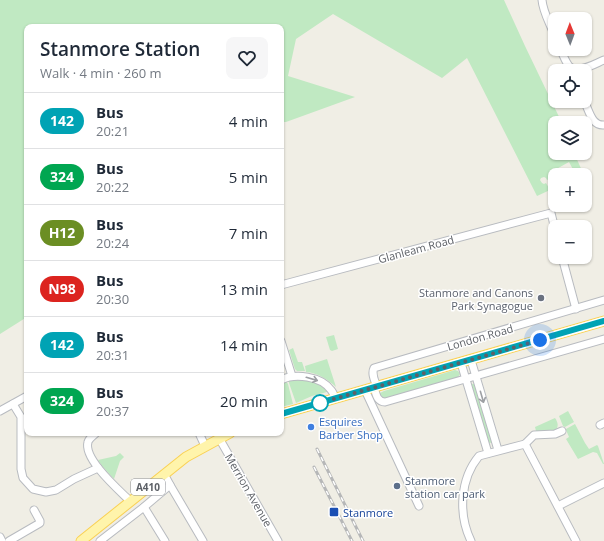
<!DOCTYPE html>
<html lang="en">
<head>
<meta charset="utf-8">
<style>
	:root { --surface:#fff; --page:#f6f6f7; --text:#1f2937; --muted:#747a83; --line:#e0e1e3 }
	body { margin:0; font-family:"Open Sans",sans-serif; background:var(--page); color:var(--text); height:100vh; display:flex; flex-direction:column; font-size:15px; white-space:nowrap }
	* { box-sizing:border-box; margin:0 }
	p { font-size:13px; color:var(--muted) }
	.icon { flex:none; width:22px; height:22px; fill:none; stroke:currentColor; stroke-width:2; stroke-linecap:round; stroke-linejoin:round }
	.map { position:relative; flex:1; overflow:hidden }
	.panel { position:absolute; left:24px; top:24px; width:260px; height:412px; display:flex; flex-direction:column; background:var(--surface); border-radius:8px; box-shadow:0 1px 3px #0004 }
	.panel>* { flex:none }
	.badge { padding:0 8px; border-radius:13px; font-size:14px; line-height:26px }
	.needle { width:26px; rotate:359deg }
	.tools { position:absolute; left:548px; top:12px; display:grid; gap:8px }
	.tools a { display:grid; place-items:center; width:44px; height:44px; border-radius:8px; background:var(--surface); box-shadow:0 1px 3px #0004; font-size:20px }
	.you { position:absolute; width:20px; height:20px; margin:-10px; border:3px solid #fff; border-radius:50%; background:#1a73e8; box-shadow:0 0 0 6px #1a73e833 }
	.map>.badge { position:absolute; translate:-50% -50%; box-shadow:0 0 0 2px #fff }
	.round { display:grid; place-items:center; flex:none; width:42px; height:42px; border-radius:8px; background:var(--page) }
	.summary { display:flex; align-items:center; justify-content:space-between; height:68px; padding:0 16px }
	h1 { font-size:19px; font-weight:600; line-height:30px }
	ul { padding:0; list-style:none }
	li { display:flex; align-items:center; gap:12px; height:56px; padding:0 16px; border-top:1px solid var(--line) }
	li div { flex:1 }
	li b { display:block; font-size:15px }
	li em { font-style:normal }
	li .badge { min-width:44px; font-weight:700; text-align:center }
	.map>svg:first-child { display:block }
	.green { fill:#c0e9c2 }
	.lines { fill:none; stroke-linecap:round; stroke-linejoin:round }
	.minor-casing { stroke:#b8bbc0; stroke-width:9 }
	.major-casing { stroke:#fad154; stroke-width:11 }
	.minor { stroke:#fff; stroke-width:7 }
	.major { stroke:#fff4ab; stroke-width:9 }
	.rail-casing { stroke:#b6b7b8; stroke-width:3 }
	.rail { stroke:#fff; stroke-width:1.5; stroke-dasharray:4.5; stroke-linecap:butt }
	.oneway { stroke:#9ea0a4 }
	.line-casing { stroke:#fff; stroke-width:9 }
	.line { stroke:#00a3b4; stroke-width:6 }
	.walk { stroke:#5d6167; stroke-width:4; stroke-dasharray:0 7.2 }
	.worship-dot { fill:#6b7280; stroke:#fff; stroke-width:1.5 }
	.stop-dot { fill:#fff; stroke:#00a3b4; stroke-width:2 }
	.shop-dot { fill:#3f7fe0; stroke:#fff; stroke-width:1.5 }
	.service-dot { fill:#5c6f8a; stroke:#fff; stroke-width:1.5 }
	.transit-dot { fill:#1a4fb4; stroke:#fff; stroke-width:1.5 }
	.labels { text-anchor:middle; dominant-baseline:central; stroke-width:3; stroke-linejoin:round; paint-order:stroke }
	.shield { fill:#fff; stroke:#8e9095; stroke-width:1 }
	.shield-label { font-size:10px; font-weight:bold; fill:#5d6167 }
	.street-label { font-size:11px; fill:#5d6167; stroke:#fff }
	.worship-label { font-size:11px; fill:#5b616d; stroke:#fff; text-anchor:end }
	.shop-label { font-size:11px; fill:#366cbe; stroke:#fff; text-anchor:start }
	.service-label { font-size:11px; fill:#4e5e75; stroke:#fff; text-anchor:start }
	.transit-label { font-size:11px; fill:#164399; stroke:#fff; text-anchor:start }
</style>
</head>
<body>
<div class="map">
<svg width="604" height="541" viewBox="0 0 604 541">
	<rect width="100%" height="100%" fill="#f0eee5"/>
	<g class="green">
		<path d="M 0,0 L 504,0 L 525,46 L 562,123 L 555,123 L 555,153 L 574,153 L 584,175 L 576,175 L 569,162 L 551,172 L 553,177 L 547,180 L 546,178 L 544,177 L 541,178 L 540,180 L 542,183 L 544,184 L 546,183 L 550,190 L 537,196 L 467,58 L 442,78 L 333,14 L 296,39 L 288,76 L 355,97 L 286,122 L 281,122 L 281,27 L 27,27 L 27,317 L 0,334 Z"/>
		<path d="M 334,335 L 338,349 L 332,351 L 330,350 L 326,337 Z"/>
		<path d="M 293,348 L 298,362 L 302,362 L 305,371 L 297,371 L 295,369 L 289,350 Z"/>
		<path d="M 327,359 L 336,387 C 327,379 318,373 306,372 L 305,366 Z"/>
		<path d="M 455,370 L 458,371 L 460,374 L 458,377 L 457,378 L 457,379 L 386,399 L 382,398 L 380,395 L 380,393 L 384,391 Z"/>
		<path d="M 300,379 C 311,381 319,383 328,391 L 327,392 L 312,396 L 296,403 L 289,383 L 289,380 Z"/>
		<path d="M 286,381 L 288,384 L 293,404 L 281,407 L 281,383 Z"/>
		<path d="M 475,383 L 492,442 L 488,444 L 470,385 Z"/>
		<path d="M 568,411 L 574,422 L 565,427 L 563,426 L 559,416 Z"/>
		<path d="M 555,418 C 558,422 559,427 555,431 L 538,432 L 536,431 L 535,427 Z"/>
		<path d="M 575,424 L 585,443 L 589,449 L 597,445 L 598,446 L 604,464 L 603,464 L 597,453 L 593,452 L 578,459 L 566,439 L 569,437 L 566,430 L 566,429 Z"/>
		<path d="M 120,453 L 124,457 L 120,461 L 114,479 L 102,466 L 98,460 L 116,456 Z"/>
	</g>
	<g class="lines">
		<defs>
			<g id="minor">
				<path d="M 542,0 C 543,13 551,25 555,37"/>
				<path d="M 560,49 C 563,54 565,61 569,66 C 577,75 596,63 604,60"/>
				<path d="M 586,105 C 590,114 593,126 604,125"/>
				<path d="M 562,257 L 576,309"/>
				<path d="M 281,285 L 551,213 L 555,229"/>
				<path d="M 281,341 L 292,376"/>
				<path d="M 471,360 L 498,450"/>
				<path d="M 461,363 L 488,453"/>
				<path d="M 281,380 C 295,373 321,376 331,390 C 333,392 334,395 335,398"/>
				<path d="M 374,387 C 376,394 377,402 385,402 L 604,339"/>
				<path d="M 377,387 C 375,381 371,374 374,368 L 604,300"/>
				<path d="M 365,390 L 419,506"/>
				<path d="M 13,404 L 21,417 L 21,469 L 23,478 L 33,489 L 46,492 L 56,490 L 74,479 L 98,468"/>
				<path d="M 0,411 L 27,396"/>
				<path d="M 600,425 L 604,423"/>
				<path d="M 96,433 C 93,436 89,438 88,442 C 83,459 119,490 130,501"/>
				<path d="M 199,433 L 205,446"/>
				<path d="M 219,438 L 278,541"/>
				<path d="M 525,444 L 534,435 L 555,434 L 562,431"/>
				<path d="M 170,485 L 203,541"/>
				<path d="M 558,506 L 604,483"/>
				<path d="M 144,507 L 165,541"/>
				<path d="M 0,537 L 2,541"/>
				<path d="M 9,541 L 40,523 L 40,521 L 34,510"/>
				<path d="M 100,541 L 144,507 L 170,485 L 164,474"/>
				<path d="M 471,541 C 458,514 460,479 479,456 L 525,444 L 576,541"/>
			</g>
			<g id="major">
				<path d="M 281,414 L 604,321"/>
				<path d="M 81,541 L 186,457 L 230,433"/>
			</g>
		</defs>
		<use href="#minor" class="minor-casing"/>
		<use href="#major" class="major-casing"/>
		<use href="#minor" class="minor"/>
		<use href="#major" class="major"/>
		<defs>
			<g id="rail">
				<path d="M 317,449 L 363,541"/>
				<path d="M 314,467 L 352,541"/>
			</g>
		</defs>
		<use href="#rail" class="rail-casing"/>
		<use href="#rail" class="rail"/>
	</g>
	<defs><path id="oneway-shaft" d="M-6 0H5M1.5-3L5.5 0L1.5 3" fill="none" stroke-width="1.6" stroke-linecap="round" stroke-linejoin="round"/></defs>
	<g class="oneway">
		<use href="#oneway-shaft" transform="translate(312 379) rotate(16)"/>
		<use href="#oneway-shaft" transform="translate(482 397) rotate(74)"/>
	</g>
	<g class="lines">
		<defs>
			<path id="line" d="M 281,414 L 604,321"/>
		</defs>
		<use href="#line" class="line-casing"/>
		<use href="#line" class="line"/>
		<path class="walk" d="M 320,403 L 540,340"/>
	</g>
	<circle class="worship-dot" cx="541" cy="298" r="4"/>
	<circle class="stop-dot" cx="320" cy="403" r="8"/>
	<circle class="shop-dot" cx="311" cy="427" r="4"/>
	<circle class="service-dot" cx="397" cy="486" r="4"/>
	<rect class="transit-dot" x="329" y="507" width="10" height="10" rx="2"/>
	<g class="labels">
		<rect class="shield" x="131" y="479" width="34" height="16" rx="3"/>
		<g class="shield-label">
			<text x="148" y="487">A410</text>
		</g>
		<g class="street-label">
			<text transform="translate(416 249) rotate(-15)">Glanleam Road</text>
			<text transform="translate(480 337) rotate(-16)">London Road</text>
			<text transform="translate(249 490) rotate(60)">Merrion Avenue</text>
		</g>
		<g class="worship-label">
			<text x="533" y="292">Stanmore and Canons<tspan x="533" dy="13">Park Synagogue</tspan></text>
		</g>
		<g class="shop-label">
			<text x="319" y="421">Esquires<tspan x="319" dy="13">Barber Shop</tspan></text>
		</g>
		<g class="service-label">
			<text x="405" y="480">Stanmore<tspan x="405" dy="13">station car park</tspan></text>
		</g>
		<g class="transit-label">
			<text x="343" y="512">Stanmore</text>
		</g>
	</g>
</svg>
<div class="tools">
<a><svg class="needle" viewBox="-14 -14 28 28"><path d="M0-13l5 13h-10z" fill="#e53935"/><path d="M0 13l5-13h-10z" fill="#747a83"/></svg></a>
<a><svg class="icon" aria-label="locate" viewBox="0 0 24 24"><circle cx="12" cy="12" r="6"/><path d="M12 2v4M12 18v4M2 12h4M18 12h4"/></svg></a>
<a><svg class="icon" aria-label="layers" viewBox="0 0 24 24"><path d="M12 4l9 5-9 5-9-5zM3 14l9 5 9-5"/></svg></a>
<a>+</a>
<a>−</a>
</div>
<div class="you" style="left:540px;top:340px"></div>
<section class="panel">
<div class="summary"><div><h1>Stanmore Station</h1><p>Walk · 4 min · 260 m</p></div><a class="round"><svg class="icon" aria-label="heart" viewBox="0 0 24 24"><path d="M12 20l-8-8c-3-5 5-10 8-4 3-6 11-1 8 4z"/></svg></a></div>
<ul>
<li><span class="badge" style="background:#00a3b4;color:#fff">142</span><div><b>Bus</b><p>20:21</p></div><em>4 min</em></li>
<li><span class="badge" style="background:#00a651;color:#fff">324</span><div><b>Bus</b><p>20:22</p></div><em>5 min</em></li>
<li><span class="badge" style="background:#6b8e23;color:#fff">H12</span><div><b>Bus</b><p>20:24</p></div><em>7 min</em></li>
<li><span class="badge" style="background:#dc241f;color:#fff">N98</span><div><b>Bus</b><p>20:30</p></div><em>13 min</em></li>
<li><span class="badge" style="background:#00a3b4;color:#fff">142</span><div><b>Bus</b><p>20:31</p></div><em>14 min</em></li>
<li><span class="badge" style="background:#00a651;color:#fff">324</span><div><b>Bus</b><p>20:37</p></div><em>20 min</em></li>
</ul>
</section>
</div>
</body>
</html>
